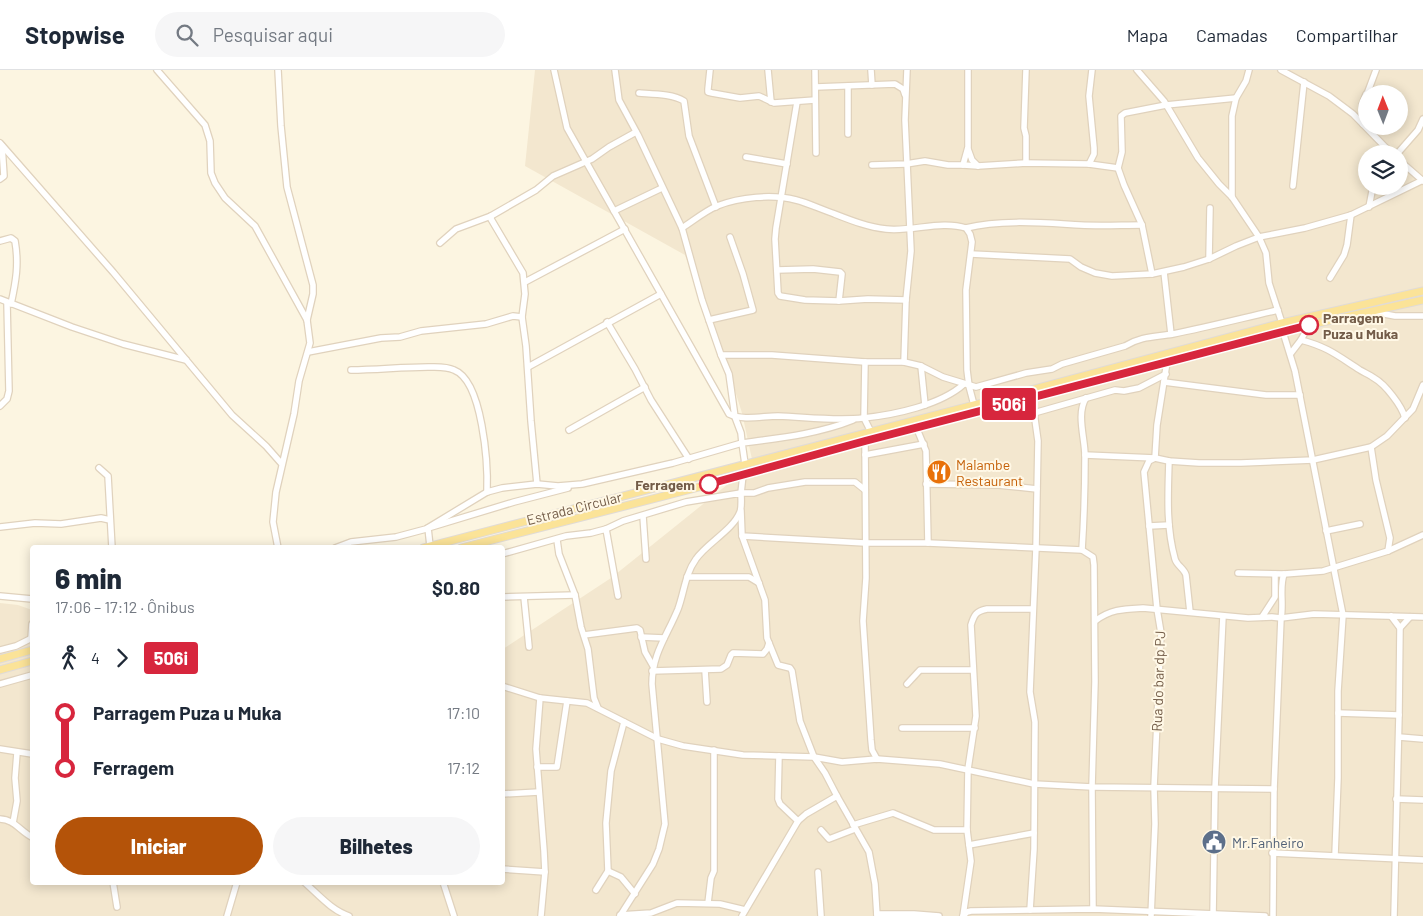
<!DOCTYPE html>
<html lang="pt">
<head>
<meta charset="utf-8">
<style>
	:root { --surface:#fff; --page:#f6f6f7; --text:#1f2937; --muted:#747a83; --line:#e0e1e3; --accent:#b45309 }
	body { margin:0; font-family:Barlow,sans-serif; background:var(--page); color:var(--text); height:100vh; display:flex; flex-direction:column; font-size:19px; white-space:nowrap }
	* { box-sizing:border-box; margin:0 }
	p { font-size:16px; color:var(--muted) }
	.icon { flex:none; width:28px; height:28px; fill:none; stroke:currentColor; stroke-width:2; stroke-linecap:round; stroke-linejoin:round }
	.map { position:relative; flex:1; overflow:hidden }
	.sheet { position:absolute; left:30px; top:475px; width:475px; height:340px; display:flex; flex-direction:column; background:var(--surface); border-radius:5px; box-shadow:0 2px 12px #0003 }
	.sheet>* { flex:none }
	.badge { padding:0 10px; border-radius:4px; font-size:18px; line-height:32px }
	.needle { width:32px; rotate:359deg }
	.controls { position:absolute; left:1358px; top:15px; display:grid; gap:10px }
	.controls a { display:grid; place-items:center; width:50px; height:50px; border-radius:50%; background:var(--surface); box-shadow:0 2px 12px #0003; font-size:25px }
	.map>.badge { position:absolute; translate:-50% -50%; box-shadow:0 0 0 2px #fff }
	.legs { display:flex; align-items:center; gap:8px; height:55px; padding:0 25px; font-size:16px }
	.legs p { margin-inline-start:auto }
	.overview { display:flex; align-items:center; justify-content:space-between; height:85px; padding:0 25px }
	h1 { font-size:28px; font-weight:800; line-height:38px }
	.button { display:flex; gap:10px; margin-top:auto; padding:10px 25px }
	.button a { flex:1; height:58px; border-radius:30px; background:var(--accent); color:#fff; font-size:20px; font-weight:800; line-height:58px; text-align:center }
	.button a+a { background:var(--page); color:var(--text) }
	ul { padding:0 25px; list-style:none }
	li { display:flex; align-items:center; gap:18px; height:55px; font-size:19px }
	li i { display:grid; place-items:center; width:8px; height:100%; margin:0 6px; background:currentColor }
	li i::after { content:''; width:12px; height:12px; margin:-6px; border:4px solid; border-radius:50%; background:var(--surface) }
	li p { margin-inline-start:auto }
	li:first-child i { background:linear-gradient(#0000 50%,currentColor 0) }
	li:last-child i { background:linear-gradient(currentColor 50%,#0000 0) }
	header { display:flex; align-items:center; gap:30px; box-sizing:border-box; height:70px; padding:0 25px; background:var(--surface); border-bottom:1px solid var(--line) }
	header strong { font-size:24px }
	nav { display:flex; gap:28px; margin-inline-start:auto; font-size:18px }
	.search { width:350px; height:45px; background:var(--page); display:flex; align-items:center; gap:12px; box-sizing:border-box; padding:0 18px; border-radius:28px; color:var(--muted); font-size:19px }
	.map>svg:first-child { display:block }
	.residential { fill:#f3e7cf; fill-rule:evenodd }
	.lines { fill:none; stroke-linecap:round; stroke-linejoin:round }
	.minor-casing { stroke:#e0d2bd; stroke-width:8 }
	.major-casing { stroke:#e0dbd7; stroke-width:9 }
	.minor { stroke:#fff; stroke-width:5.5 }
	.major { stroke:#fbe398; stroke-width:7 }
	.line-1-casing { stroke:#fff; stroke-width:11 }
	.line-1 { stroke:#d7263d; stroke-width:8 }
	.stop-1-dot { fill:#fff; stroke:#d7263d; stroke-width:2.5 }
	.labels { text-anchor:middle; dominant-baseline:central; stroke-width:4; stroke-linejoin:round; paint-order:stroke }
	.stop-label { font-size:14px; font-weight:bold; fill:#735c48; stroke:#fff8e6; text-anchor:start }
	.food-label { font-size:14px; fill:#c56008; stroke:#fff8e6; text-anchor:start }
	.street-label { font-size:14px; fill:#735c48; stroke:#fff8e6 }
	.service-label { font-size:14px; fill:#4e5e75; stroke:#fff8e6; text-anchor:start }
</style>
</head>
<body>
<header>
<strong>Stopwise</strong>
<div class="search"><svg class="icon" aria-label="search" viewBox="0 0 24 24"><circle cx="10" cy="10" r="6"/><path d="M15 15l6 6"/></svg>Pesquisar aqui</div>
<nav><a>Mapa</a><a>Camadas</a><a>Compartilhar</a></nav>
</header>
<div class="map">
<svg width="1423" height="846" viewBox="0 0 1423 846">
	<rect width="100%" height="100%" fill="#fcf5e1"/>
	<path class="residential" d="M 535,0 L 1423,0 L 1423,846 L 0,846 L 0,533 L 18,535 L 32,540 L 32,812 L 502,812 L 503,579 L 611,508 L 753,394 L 742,343 L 720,273 L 685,185 L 525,96 ZM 1366,24 L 1399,24 L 1399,56 L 1366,56 ZM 1366,84 L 1399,84 L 1399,116 L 1366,116 Z"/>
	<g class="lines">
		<defs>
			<g id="minor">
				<path d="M 157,0 L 205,55 L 210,71 L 211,103 L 215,113 L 225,128 L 255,156 L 307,250 L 310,273 L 299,311 L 294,344 L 276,422 L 273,452 L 278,478"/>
				<path d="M 278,0 L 281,56 L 287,117 L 313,215 L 313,224 L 307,250"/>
				<path d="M 554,0 L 567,58 L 729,344 C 743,351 763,346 778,346 C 806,347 835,351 863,348 C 894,345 941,335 964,314"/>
				<path d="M 615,0 L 619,30 L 638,65 L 682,158 L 702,230 L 721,285"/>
				<path d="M 710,0 L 708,19 L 708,22 L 712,23 L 740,28 L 759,26 L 774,33 L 815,30"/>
				<path d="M 768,0 L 771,32"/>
				<path d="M 815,0 L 816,83"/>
				<path d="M 871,0 L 872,15"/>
				<path d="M 968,0 L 968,77 L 963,95 L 978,96 L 1026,93 L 1089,94 L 1094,84 L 1094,78 L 1089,26 L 1092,0"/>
				<path d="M 1137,0 L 1164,31 L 1198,88 L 1219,114 L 1232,127 L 1259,167 L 1266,183 L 1269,213 L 1282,253"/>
				<path d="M 1281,0 L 1329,26 L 1353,44 L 1392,84"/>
				<path d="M 816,17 L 895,14 L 903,19 L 905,25"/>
				<path d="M 639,23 C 653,24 673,24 684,31 L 689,66 L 716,137"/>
				<path d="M 1367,24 L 1376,0"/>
				<path d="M 797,32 L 776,158 L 775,169 L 778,223 L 780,226 L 805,230 L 839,231 L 868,229 L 906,230"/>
				<path d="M 1363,54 L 1362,35 L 1366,24"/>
				<path d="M 848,64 L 848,16"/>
				<path d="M 0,73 L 113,202 L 232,345 L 266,376 L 281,393"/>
				<path d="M 968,79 L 972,90 L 978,96"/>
				<path d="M 1397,84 L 1418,60 L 1423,49"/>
				<path d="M 746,87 L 787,94"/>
				<path d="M 1399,90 L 1423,111"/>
				<path d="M 1026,93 L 1026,66 L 1024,58 L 1026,0"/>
				<path d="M 1089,94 L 1118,98"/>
				<path d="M 872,95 L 906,94 L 925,91 L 948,95 L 963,95"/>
				<path d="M 0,109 L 4,106 L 2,76"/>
				<path d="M 1293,116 L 1304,12"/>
				<path d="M 1232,127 L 1232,46 L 1236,28 L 1246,11 L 1249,0"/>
				<path d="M 1369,137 L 1373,116"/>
				<path d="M 614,141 L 662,118"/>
				<path d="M 491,146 L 491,149 L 523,203 L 525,224 L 522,247 L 526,276 L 531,351 L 537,414"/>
				<path d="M 682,158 C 693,151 705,141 717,136 C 740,127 772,124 796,130 C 808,133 820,139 832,143 C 850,150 867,157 886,159 C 912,162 941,150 966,158 L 970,164 L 972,172 L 966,220 L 967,300 L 969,316 L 974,335"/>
				<path d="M 966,158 C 1002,149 1044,153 1080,155 C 1101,156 1121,155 1142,155"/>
				<path d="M 0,171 L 11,168 L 15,171 C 19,194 16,211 11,234"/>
				<path d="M 440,173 L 456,159 L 491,146 L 536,120 L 553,106 L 592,89 L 609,77 L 636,62"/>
				<path d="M 971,184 L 1070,189 L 1081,197 L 1095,203 L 1112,206 L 1152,204 L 1184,197 L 1209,189 L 1236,176 L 1259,167 L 1305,158 L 1351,145 L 1423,110"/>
				<path d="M 1209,189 L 1210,138"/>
				<path d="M 777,200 L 813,199 L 840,202 L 842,204 L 839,231"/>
				<path d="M 1164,202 L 1171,264"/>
				<path d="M 1152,204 L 1142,155 L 1124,115 L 1118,98 L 1122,82 L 1121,46 L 1125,43 L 1166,35 L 1236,28"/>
				<path d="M 1330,208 L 1344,185 L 1347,175 L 1351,145"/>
				<path d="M 525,212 L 625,159"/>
				<path d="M 0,229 L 72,257 L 123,274 L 186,290"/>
				<path d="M 1374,242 L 1395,246 L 1423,246"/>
				<path d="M 709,250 L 753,240 L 743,204 L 730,167"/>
				<path d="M 607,252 L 635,299 L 651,330 L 689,389"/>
				<path d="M 1283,262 L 1295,301 L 1343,545 L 1338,621 L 1338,708 L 1335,785"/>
				<path d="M 1301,270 C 1328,277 1338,286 1360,300 C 1365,303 1370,305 1374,308 C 1385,314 1402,336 1405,348"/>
				<path d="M 308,282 L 381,268 L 400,267 L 421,261 L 486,254 L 513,246 L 522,247"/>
				<path d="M 1291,283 L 1301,270 L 1309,255"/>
				<path d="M 865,292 L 864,348 L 871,362"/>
				<path d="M 904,292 L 906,230 L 911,181 L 905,50 L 907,0"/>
				<path d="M 921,296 L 925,335"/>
				<path d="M 528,297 L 661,224"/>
				<path d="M 351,300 C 376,300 402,297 428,297 C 436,297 446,296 454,300 C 483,311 488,395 487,422"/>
				<path d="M 1164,312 L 1266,325 L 1300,325"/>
				<path d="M 0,336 L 7,329 L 9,321 L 7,233"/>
				<path d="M 1034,343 L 1115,320 L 1124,321 L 1139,318 L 1166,304"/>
				<path d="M 917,359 L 926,381 L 928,473"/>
				<path d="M 569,360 L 645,317"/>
				<path d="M 865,371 L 866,508 L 863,551 L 871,670 L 872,680 L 877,689"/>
				<path d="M 1371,377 L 1376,410 L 1390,468 L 1388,481"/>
				<path d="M 865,385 L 924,374"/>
				<path d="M 1085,385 L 1155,388 L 1169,391 L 1199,393 L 1241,393 L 1313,390 L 1371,377 L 1387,366 L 1413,339 L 1423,315"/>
				<path d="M 1169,391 C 1168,424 1166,457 1175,489 C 1177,496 1184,498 1186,505 L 1190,542"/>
				<path d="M 745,394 L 742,373 C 780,368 818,364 853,350"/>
				<path d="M 99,398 L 108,406 L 112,478"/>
				<path d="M 743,405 L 741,423 L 754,423 L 768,418 L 805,412 L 855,412 L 865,420"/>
				<path d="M 926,414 L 998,415 L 1037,419"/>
				<path d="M 741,441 L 742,466 L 865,473 L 928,473 L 1082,480 L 1093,487 L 1094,495 L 1095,612 L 1092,717 L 1093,839"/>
				<path d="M 643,446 L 646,489"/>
				<path d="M 1149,456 L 1169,455"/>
				<path d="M 0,457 L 35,453 L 61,454 L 101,448 L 110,450"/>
				<path d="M 606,459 L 623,451 L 686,432 L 741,423 C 741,429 742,437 740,442 C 733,460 707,473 696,489 C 685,504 684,523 678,539 C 667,566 652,584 652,614 L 665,754 L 659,779 L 653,794 L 620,846"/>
				<path d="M 1326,461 L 1360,454"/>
				<path d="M 742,466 L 765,530 L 767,568 L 778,595 L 790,598 L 792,601 L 800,651 L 814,687 L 825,703 L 837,726 L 869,782 L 875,814 L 877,846"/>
				<path d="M 557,470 L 559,484 L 575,525 L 581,557 L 588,579 L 594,628 L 598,638"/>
				<path d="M 430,476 L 428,458 L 514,432 L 568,418"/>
				<path d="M 335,478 L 351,472 L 396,467 L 426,459 L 487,422 L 502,418 L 537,414 L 558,416 L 582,414 L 673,393 L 742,373 L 741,363 L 735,347 L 729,304 L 721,285 L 772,285 L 865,292 L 904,292 L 921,296 L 943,307 L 976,317 L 1026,303 L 1052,299 L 1062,294 L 1125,276 C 1141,266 1155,267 1173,264 C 1208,257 1243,248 1278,240"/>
				<path d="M 1082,480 C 1084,449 1085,417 1085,386 C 1085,368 1076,344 1086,328"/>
				<path d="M 502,484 L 566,466 L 591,463 L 606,459 L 618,526"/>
				<path d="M 1238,503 L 1284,504 L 1323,501 L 1388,481 L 1423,465"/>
				<path d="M 687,507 L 749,507 L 759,513"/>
				<path d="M 0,526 L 32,529"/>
				<path d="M 502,527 L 575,525"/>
				<path d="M 524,527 L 529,577"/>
				<path d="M 1391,546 L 1400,558 L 1399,645 L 1394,846"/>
				<path d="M 1262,547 L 1275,527 L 1275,504"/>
				<path d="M 1095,551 C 1111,539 1124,539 1143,538 L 1248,548 L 1272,547 L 1281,548 L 1314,544 L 1423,547"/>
				<path d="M 1400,558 L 1410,547"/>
				<path d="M 584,565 L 637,558 L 640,560 L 645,582 L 653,596"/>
				<path d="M 641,567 L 664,568"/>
				<path d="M 31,569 L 32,554"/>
				<path d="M 0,580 L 16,576 L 32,568"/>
				<path d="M 705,600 L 707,632"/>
				<path d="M 652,601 L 721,599 L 727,595 L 731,585 L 733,583 L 763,584 L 767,579 L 769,573"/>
				<path d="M 0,614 L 32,605"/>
				<path d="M 907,614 L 920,600 L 973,600"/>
				<path d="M 502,616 L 540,628 L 587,633 L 658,669 L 683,676 L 743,685 L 814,687 L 842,692 L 877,689 L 940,694 L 1034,714 L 1092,717 L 1274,719"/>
				<path d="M 540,628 L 536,679 L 544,781 L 545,802 L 541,846"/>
				<path d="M 1338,643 L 1399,645"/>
				<path d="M 902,658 L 975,658"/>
				<path d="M 1399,667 L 1423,669"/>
				<path d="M 0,679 L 32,684"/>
				<path d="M 779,686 L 778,729 L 780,734 L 798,751"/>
				<path d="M 537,697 L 557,697 L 567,631"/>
				<path d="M 502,724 L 539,722"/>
				<path d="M 1396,729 L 1423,730"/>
				<path d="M 0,749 C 14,749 21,762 32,767"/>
				<path d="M 13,753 L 17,731 L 15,708 L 17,683"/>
				<path d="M 853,755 L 893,743 L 934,760 L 967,760"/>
				<path d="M 821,760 L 829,769 L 855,759"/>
				<path d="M 969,775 L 1034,763"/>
				<path d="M 1272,783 L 1423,790"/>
				<path d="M 502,799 L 545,802"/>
				<path d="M 608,801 L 621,807 L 635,824"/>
				<path d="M 818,802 L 821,846"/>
				<path d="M 113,812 L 117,837"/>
				<path d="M 304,812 C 319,825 331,840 349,846"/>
				<path d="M 443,812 L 454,846"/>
				<path d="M 596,820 L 608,801 L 606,753 L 611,701 L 624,652"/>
				<path d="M 708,833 L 711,808 L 714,801 L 714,680"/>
				<path d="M 1030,840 L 1034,779 L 1035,652 L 1030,622 L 1036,478 L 1038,371 L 1032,328"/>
				<path d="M 877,844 L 914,844 L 939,846"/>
				<path d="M 620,845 L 651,843 L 677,833 L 720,834 L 745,840"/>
				<path d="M 227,846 L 237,812"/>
				<path d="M 742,846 L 798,751 L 806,744 L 837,726"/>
				<path d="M 963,846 L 971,791 L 967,760 L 968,699 L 976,646 L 971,555 C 974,545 976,541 987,539 L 1033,539"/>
				<path d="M 963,846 L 967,842 L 971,841 L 1093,839 L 1265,846"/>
				<path d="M 1151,846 L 1155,754 L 1154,717 L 1161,563 L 1157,539 L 1144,402 L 1149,391 L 1155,388 L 1157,355 L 1167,292"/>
				<path d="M 1213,846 L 1215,718 L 1223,546"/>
				<path d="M 1273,846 L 1274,719 L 1281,548 C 1284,533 1279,518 1284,504"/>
			</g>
			<g id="major">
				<path d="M 423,478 L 974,335 L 1282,253 L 1423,221"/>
				<path d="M 461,478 L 703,416 L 865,371 L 1309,255 L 1423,230"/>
				<path d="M 0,589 L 32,580"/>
				<path d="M 0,600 L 32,591"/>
			</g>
		</defs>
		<use href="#minor" class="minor-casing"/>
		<use href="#major" class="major-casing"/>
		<use href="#minor" class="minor"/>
		<use href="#major" class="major"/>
	</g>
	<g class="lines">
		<defs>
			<path id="line-1" d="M 709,414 L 865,371 L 1309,255"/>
		</defs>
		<use href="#line-1" class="line-1-casing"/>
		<use href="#line-1" class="line-1"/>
	</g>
	<defs>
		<symbol id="restaurant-disc" viewBox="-11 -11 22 22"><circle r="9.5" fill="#e8710a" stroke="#fff8e6"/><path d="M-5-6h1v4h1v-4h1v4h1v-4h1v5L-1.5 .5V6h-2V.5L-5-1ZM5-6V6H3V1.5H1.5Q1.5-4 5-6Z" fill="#fff"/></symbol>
		<symbol id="civic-disc" viewBox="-11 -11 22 22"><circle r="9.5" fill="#5c6f8a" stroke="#fff8e6"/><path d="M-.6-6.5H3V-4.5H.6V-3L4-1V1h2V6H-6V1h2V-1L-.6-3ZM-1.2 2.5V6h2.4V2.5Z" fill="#fff"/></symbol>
	</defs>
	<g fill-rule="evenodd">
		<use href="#restaurant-disc" x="925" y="388" width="28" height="28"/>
		<use href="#civic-disc" x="1200" y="758" width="28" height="28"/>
	</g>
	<g class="stop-1-dot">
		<circle cx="1309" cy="255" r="9"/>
		<circle cx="709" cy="414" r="9"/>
	</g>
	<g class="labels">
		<g class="stop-label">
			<text x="1323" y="247">Parragem<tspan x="1323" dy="16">Puza u Muka</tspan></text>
			<text x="695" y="414" text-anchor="end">Ferragem</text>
		</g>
		<g class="food-label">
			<text x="956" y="394">Malambe<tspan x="956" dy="16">Restaurant</tspan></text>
		</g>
		<g class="street-label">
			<text transform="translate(574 438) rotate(-14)">Estrada Circular</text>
			<text transform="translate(1158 611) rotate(-88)">Rua do bar dp PJ</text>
		</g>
		<g class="service-label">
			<text x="1232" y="772">Mr.Fanheiro</text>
		</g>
	</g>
</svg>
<div class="controls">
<a><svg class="needle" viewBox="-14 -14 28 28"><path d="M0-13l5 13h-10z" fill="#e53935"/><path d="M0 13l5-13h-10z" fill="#747a83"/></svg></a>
<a><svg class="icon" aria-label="layers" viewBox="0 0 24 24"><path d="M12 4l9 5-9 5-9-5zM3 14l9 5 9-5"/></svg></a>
</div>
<b class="badge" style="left:1009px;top:334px;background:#d7263d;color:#fff">506i</b>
<section class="sheet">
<div class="overview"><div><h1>6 min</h1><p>17:06 – 17:12 · Ônibus</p></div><b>$0.80</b></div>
<div class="legs"><svg class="icon" aria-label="walk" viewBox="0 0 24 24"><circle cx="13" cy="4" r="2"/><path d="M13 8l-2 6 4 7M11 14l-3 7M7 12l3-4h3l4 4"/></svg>4<svg class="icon" aria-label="forward" viewBox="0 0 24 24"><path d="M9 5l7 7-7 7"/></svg><b class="badge" style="background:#d7263d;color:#fff">506i</b></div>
<ul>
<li><i style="color:#d7263d"></i><b>Parragem Puza u Muka</b><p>17:10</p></li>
<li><i style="color:#d7263d"></i><b>Ferragem</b><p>17:12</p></li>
</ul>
<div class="button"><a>Iniciar</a><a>Bilhetes</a></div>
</section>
</div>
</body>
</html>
